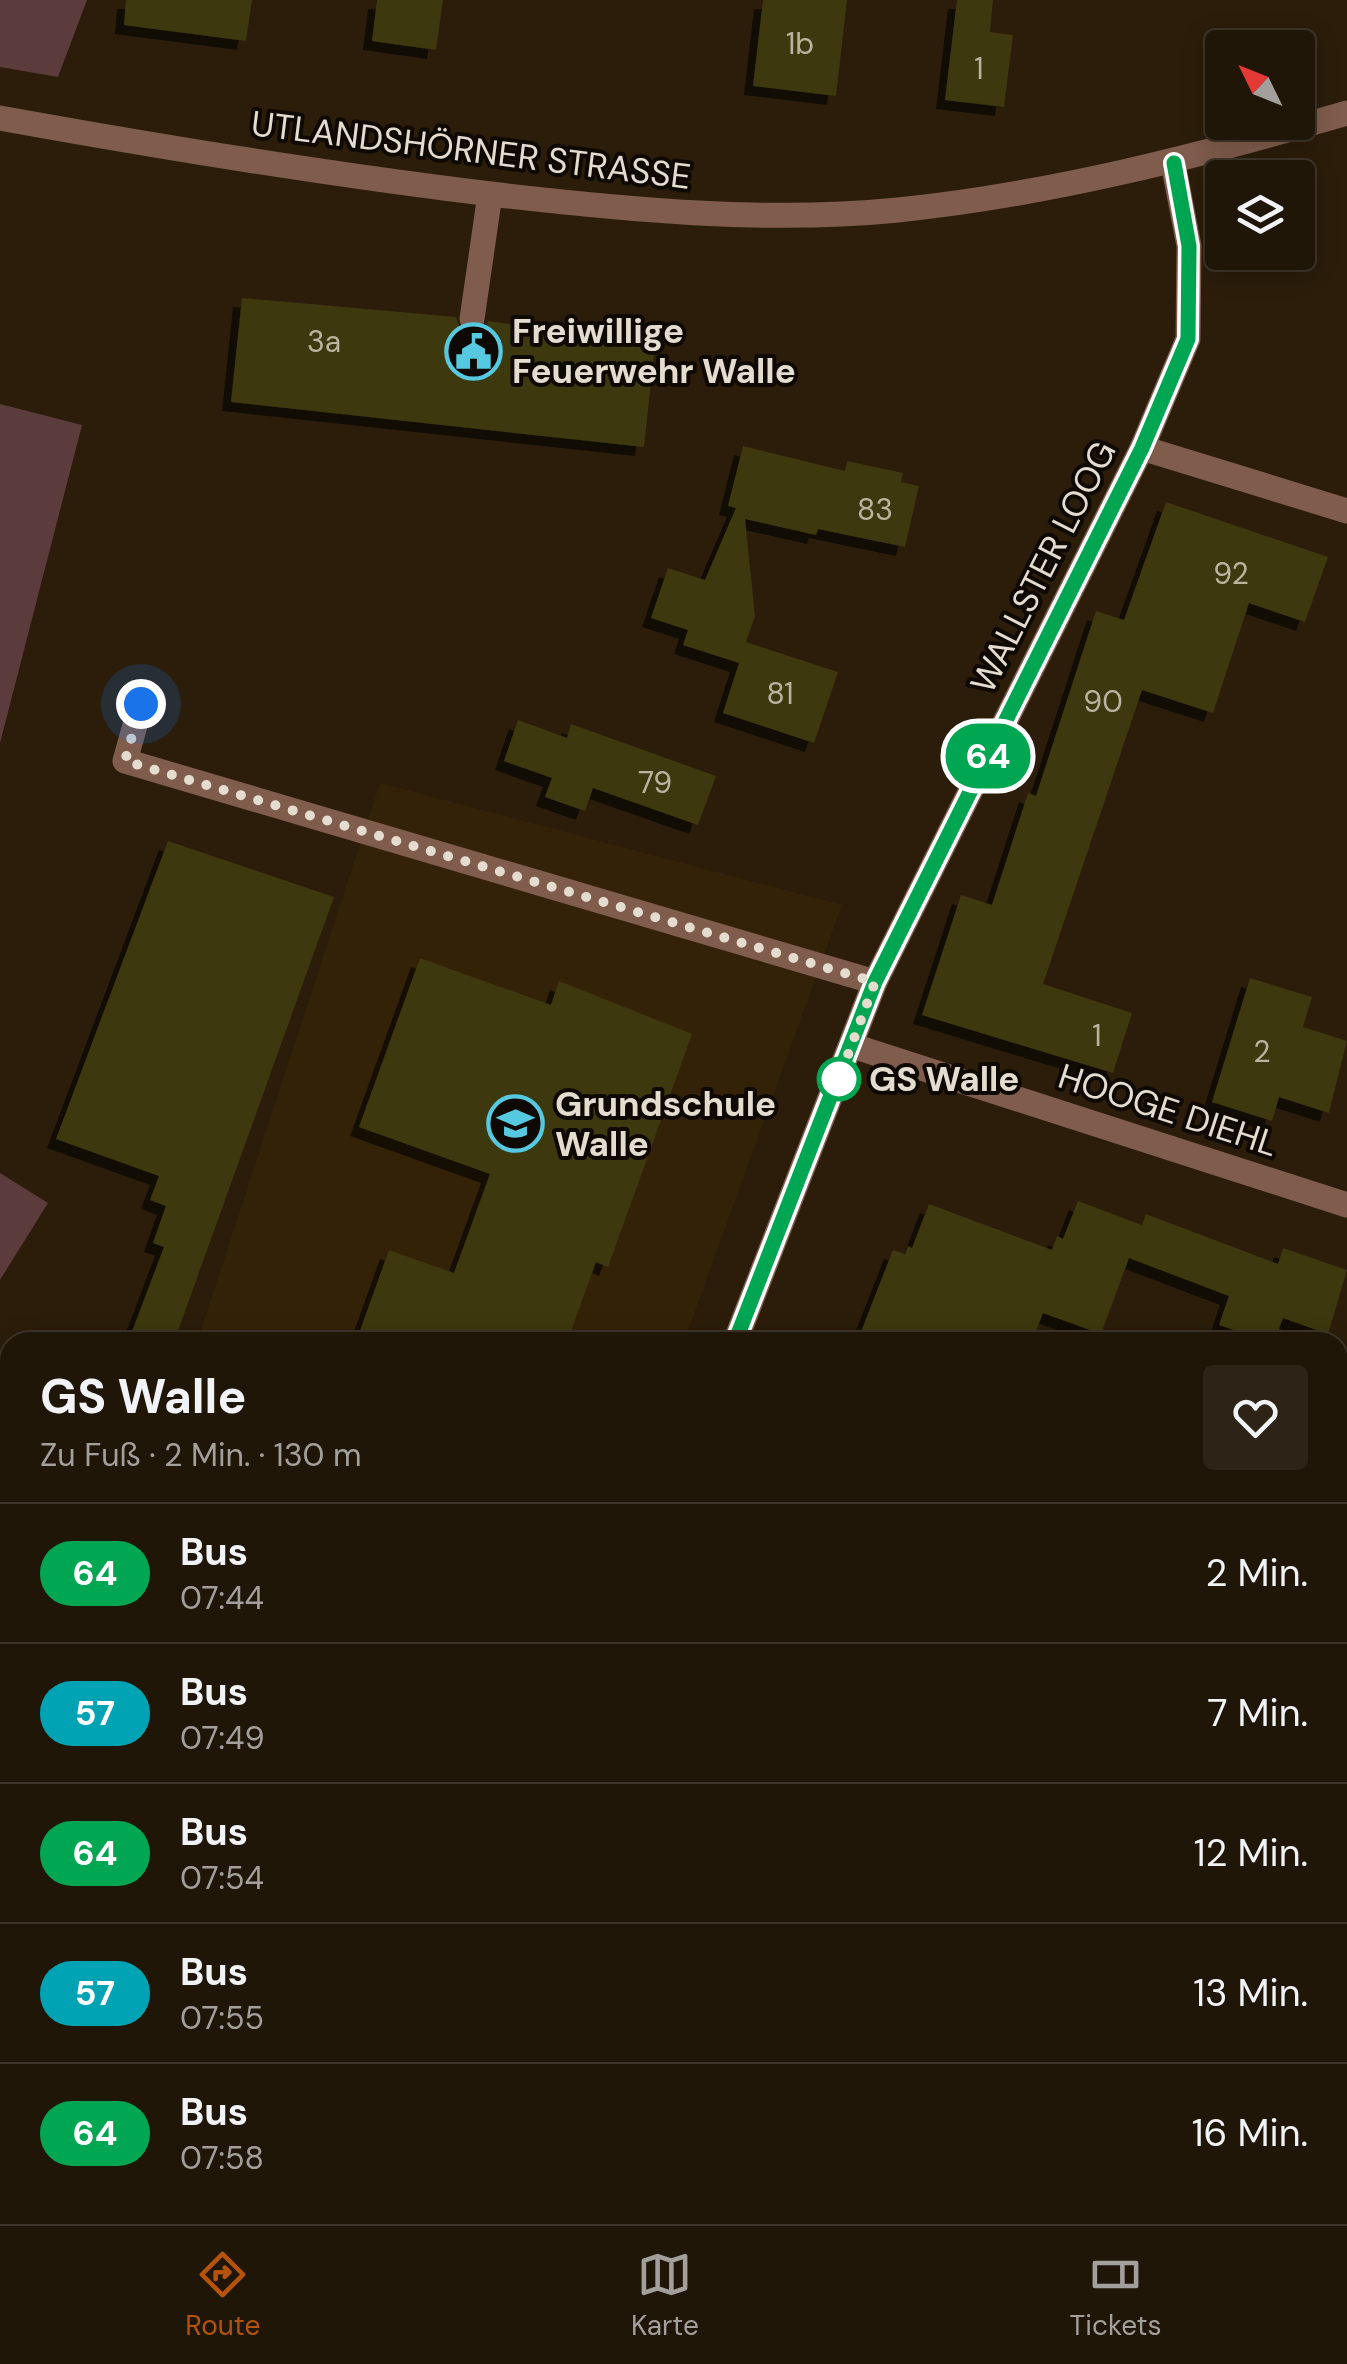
<!DOCTYPE html>
<html lang="de">
<head>
<meta charset="utf-8">
<style>
	:root { --surface:#201608; --page:#2d2316; --text:#f1f3f6; --muted:#a29f9c; --line:#3d3529; --accent:#b45309 }
	body { margin:0; font-family:"DM Sans",sans-serif; background:var(--page); color:var(--text); height:100vh; display:flex; flex-direction:column; font-size:38px; white-space:nowrap }
	* { box-sizing:border-box; margin:0 }
	p { font-size:32px; color:var(--muted) }
	.icon { flex:none; width:55px; height:55px; fill:none; stroke:currentColor; stroke-width:2; stroke-linecap:round; stroke-linejoin:round }
	.map { position:relative; flex:1; overflow:hidden }
	.panel { position:absolute; left:0px; top:1332px; width:1348px; height:892px; display:flex; flex-direction:column; background:var(--surface); border-radius:30px 30px 0 0; box-shadow:0 5px 25px #0003,0 0 0 2px var(--line) }
	.panel>* { flex:none }
	.badge { padding:0 20px; border-radius:32px; font-size:35px; line-height:65px }
	.needle { width:65px; rotate:313deg }
	.fabs { position:absolute; left:1205px; top:30px; display:grid; gap:20px }
	.fabs a { display:grid; place-items:center; width:110px; height:110px; border-radius:10px; background:var(--surface); box-shadow:0 5px 25px #0003,0 0 0 2px var(--line); font-size:50px }
	.you { position:absolute; width:50px; height:50px; margin:-25px; border:8px solid #fff; border-radius:50%; background:#1a73e8; box-shadow:0 0 0 15px #1a73e833 }
	.map>.badge { position:absolute; translate:-50% -50%; box-shadow:0 0 0 5px #fff }
	.round { display:grid; place-items:center; flex:none; width:105px; height:105px; border-radius:10px; background:var(--page) }
	.headline { display:flex; align-items:center; justify-content:space-between; height:170px; padding:0 40px }
	h1 { font-size:48px; font-weight:700; line-height:75px }
	ul { padding:0; list-style:none }
	li { display:flex; align-items:center; gap:30px; height:140px; padding:0 40px; border-top:2px solid var(--line) }
	li div { flex:1 }
	li b { display:block; font-size:38px }
	li em { font-style:normal }
	li .badge { min-width:110px; font-weight:700; text-align:center }
	.menu { display:flex; justify-content:space-around; align-items:center; height:140px; border-top:2px solid var(--line); background:var(--surface); font-size:28px; color:var(--muted) }
	.menu a { display:grid; justify-items:center; gap:5px }
	.menu .current { color:var(--accent) }
	.map>svg:first-child { display:block }
	.built { fill:#342208 }
	.green { fill:#5b3b3b }
	.building { fill:#3c3711; filter:url(#shadow) }
	.lines { fill:none; stroke-linecap:round; stroke-linejoin:round }
	.minor { stroke:#7f5c4c; stroke-width:25 }
	.line-casing { stroke:#fff; stroke-width:22 }
	.line { stroke:#00a651; stroke-width:15 }
	.walk { stroke:#e5dcd0; stroke-width:10; stroke-dasharray:0 18 }
	.stop-dot { fill:#fff; stroke:#00a651; stroke-width:5 }
	.labels { text-anchor:middle; dominant-baseline:central; stroke-width:8; stroke-linejoin:round; paint-order:stroke }
	.number-label { font-size:30px; fill:#bbb3a0 }
	.street-label { font-size:35px; fill:#e5dcd0; stroke:#0f0903 }
	.poi-label { font-size:35px; font-weight:bold; fill:#e5dcd0; stroke:#0f0903; text-anchor:start }
	.stop-label { font-size:35px; font-weight:bold; fill:#e5dcd0; stroke:#0f0903; text-anchor:start }
</style>
</head>
<body>
<div class="map">
<svg width="1347" height="2224" viewBox="0 0 1347 2224">
	<defs>
		<filter id="shadow"><feDropShadow dx="-9" dy="9" stdDeviation="0" flood-color="#0009"/></filter>
	</defs>
	<rect width="100%" height="100%" fill="#2b1d0a"/>
	<path class="built" d="M 380,783 L 842,905 L 684,1342 L 197,1342 Z"/>
	<g class="green">
		<path d="M 0,0 L 87,0 L 58,77 L 0,67 Z"/>
		<path d="M 0,404 L 82,425 L 0,743 Z"/>
		<path d="M 0,1173 L 48,1203 L 0,1280 Z"/>
		<path d="M 0,1456 L 10,1458 L 10,1741 L 0,1738 Z"/>
		<path d="M 0,1787 L 10,1790 L 10,2215 L 279,2215 L 276,2224 L 0,2224 Z"/>
	</g>
	<g class="building">
		<path d="M 126,0 L 252,0 L 246,41 L 124,25 Z"/>
		<path d="M 377,0 L 443,0 L 436,50 L 372,41 Z"/>
		<path d="M 763,0 L 847,0 L 836,96 L 753,86 Z"/>
		<path d="M 957,0 L 993,0 L 990,32 L 1013,35 L 1004,107 L 945,100 Z"/>
		<path d="M 242,298 L 456,317 L 461,331 L 471,335 L 484,330 L 488,321 L 655,344 L 644,447 L 231,402 Z"/>
		<path d="M 743,446 L 845,471 L 847,461 L 903,473 L 901,482 L 919,486 L 905,547 L 818,529 L 816,535 L 745,519 L 755,616 L 746,642 L 838,672 L 814,743 L 723,713 L 739,663 L 683,645 L 688,630 L 651,618 L 668,568 L 705,580 L 736,508 L 728,506 Z"/>
		<path d="M 1166,502 L 1328,557 L 1305,622 L 1249,603 L 1213,713 L 1142,690 L 1043,984 L 1132,1013 L 1113,1073 L 922,1015 L 961,895 L 992,905 L 1028,793 L 1036,796 L 1096,611 L 1124,620 Z"/>
		<path d="M 518,720 L 567,738 L 571,724 L 716,776 L 698,825 L 593,788 L 585,811 L 545,797 L 552,778 L 504,761 Z"/>
		<path d="M 168,841 L 334,897 L 174,1342 L 128,1342 L 164,1247 L 153,1243 L 166,1206 L 150,1200 L 159,1176 L 56,1139 Z"/>
		<path d="M 420,958 L 551,1005 L 559,981 L 692,1034 L 608,1267 L 596,1262 L 567,1342 L 356,1342 L 389,1250 L 454,1273 L 490,1174 L 359,1127 Z"/>
		<path d="M 1250,978 L 1312,997 L 1303,1027 L 1347,1041 L 1329,1113 L 1279,1097 L 1272,1121 L 1212,1102 Z"/>
		<path d="M 1078,1201 L 1142,1225 L 1130,1256 L 1146,1214 L 1278,1264 L 1283,1248 L 1347,1270 L 1328,1334 L 1283,1318 L 1274,1342 L 1269,1342 L 1219,1325 L 1229,1296 L 1129,1258 L 1101,1334 L 1043,1313 L 1032,1342 L 857,1342 L 893,1250 L 905,1254 L 908,1246 L 912,1248 L 929,1204 L 1052,1250 L 1057,1236 L 1063,1239 Z"/>
	</g>
	<g class="lines">
		<g class="minor">
			<path d="M 0,118 C 166,148 332,175 499,195 C 630,210 766,223 898,210 C 1052,194 1199,156 1347,113"/>
			<path d="M 472,319 L 490,194"/>
			<path d="M 1142,448 L 1347,511"/>
			<path d="M 141,704 L 125,761 L 875,982"/>
			<path d="M 853,1046 L 1347,1205"/>
			<path d="M 735,1342 L 875,982 L 1142,448 L 1188,339 L 1189,246 L 1173,163"/>
			<path d="M 1338,1512 L 1342,1513 L 1347,1496"/>
			<path d="M 657,2215 L 658,2224"/>
		</g>
	</g>
	<g class="lines">
		<defs>
			<path id="line" d="M 735,1342 L 875,982 L 1142,448 L 1188,339 L 1189,246 L 1174,163"/>
		</defs>
		<use href="#line" class="line-casing"/>
		<use href="#line" class="line"/>
		<path class="walk" d="M 141,704 L 125,761 L 875,982 L 839,1079"/>
	</g>
	<defs>
		<symbol id="civic-ring" viewBox="-11 -11 22 22"><circle r="9.5" fill="#0f0903" stroke="#56c9e1" stroke-width="1.5"/><path d="M-.6-6.5H3V-4.5H.6V-3L4-1V1h2V6H-6V1h2V-1L-.6-3ZM-1.2 2.5V6h2.4V2.5Z" fill="#56c9e1"/></symbol>
		<symbol id="school-ring" viewBox="-11 -11 22 22"><circle r="9.5" fill="#0f0903" stroke="#56c9e1" stroke-width="1.5"/><path d="M0-5L7-2L0 1L-7-2ZM-4 1L0 2.5L4 1V4Q0 6-4 4Z" fill="#56c9e1"/></symbol>
	</defs>
	<g fill-rule="evenodd">
		<use href="#civic-ring" x="442" y="320" width="63" height="63"/>
		<use href="#school-ring" x="484" y="1092" width="63" height="63"/>
	</g>
	<circle class="stop-dot" cx="839" cy="1079" r="20"/>
	<g class="labels">
		<g class="number-label">
			<text x="800" y="43">1b</text>
			<text x="979" y="68">1</text>
			<text x="324" y="341">3a</text>
			<text x="875" y="509">83</text>
			<text x="1231" y="573">92</text>
			<text x="780" y="693">81</text>
			<text x="1103" y="701">90</text>
			<text x="655" y="782">79</text>
			<text x="1097" y="1035">1</text>
			<text x="1262" y="1051">2</text>
		</g>
		<g class="street-label">
			<text transform="translate(471 150) rotate(7)">UTLANDSHÖRNER STRASSE</text>
			<text transform="translate(1043 567) rotate(-63)">WALLSTER LOOG</text>
			<text transform="translate(1168 1110) rotate(18)">HOOGE DIEHL</text>
		</g>
		<g class="poi-label">
			<text x="512" y="331">Freiwillige<tspan x="512" dy="40">Feuerwehr Walle</tspan></text>
			<text x="555" y="1104">Grundschule<tspan x="555" dy="40">Walle</tspan></text>
		</g>
		<g class="stop-label">
			<text x="869" y="1079">GS Walle</text>
		</g>
	</g>
</svg>
<div class="fabs">
<a><svg class="needle" viewBox="-14 -14 28 28"><path d="M0-13l5 13h-10z" fill="#e53935"/><path d="M0 13l5-13h-10z" fill="#a29f9c"/></svg></a>
<a><svg class="icon" aria-label="layers" viewBox="0 0 24 24"><path d="M12 4l9 5-9 5-9-5zM3 14l9 5 9-5"/></svg></a>
</div>
<div class="you" style="left:141px;top:704px"></div>
<b class="badge" style="left:988px;top:756px;background:#00a651;color:#fff">64</b>
<section class="panel">
<div class="headline"><div><h1>GS Walle</h1><p>Zu Fuß · 2 Min. · 130 m</p></div><a class="round"><svg class="icon" aria-label="heart" viewBox="0 0 24 24"><path d="M12 20l-8-8c-3-5 5-10 8-4 3-6 11-1 8 4z"/></svg></a></div>
<ul>
<li><span class="badge" style="background:#00a651;color:#fff">64</span><div><b>Bus</b><p>07:44</p></div><em>2 Min.</em></li>
<li><span class="badge" style="background:#00a3b4;color:#fff">57</span><div><b>Bus</b><p>07:49</p></div><em>7 Min.</em></li>
<li><span class="badge" style="background:#00a651;color:#fff">64</span><div><b>Bus</b><p>07:54</p></div><em>12 Min.</em></li>
<li><span class="badge" style="background:#00a3b4;color:#fff">57</span><div><b>Bus</b><p>07:55</p></div><em>13 Min.</em></li>
<li><span class="badge" style="background:#00a651;color:#fff">64</span><div><b>Bus</b><p>07:58</p></div><em>16 Min.</em></li>
</ul>
</section>
</div>
<nav class="menu">
<a class="current"><svg class="icon" aria-label="directions" viewBox="0 0 24 24"><path d="M12 3l9 9-9 9-9-9zM9 14v-3h6M13 9l2 2-2 2"/></svg>Route</a>
<a><svg class="icon" aria-label="map" viewBox="0 0 24 24"><path d="M3 6l6-2 6 2 6-2v14l-6 2-6-2-6 2zM9 4v14M15 6v14"/></svg>Karte</a>
<a><svg class="icon" aria-label="tickets" viewBox="0 0 24 24"><path d="M3 7h18v10H3zM15 7v10"/></svg>Tickets</a>
</nav>
</body>
</html>
